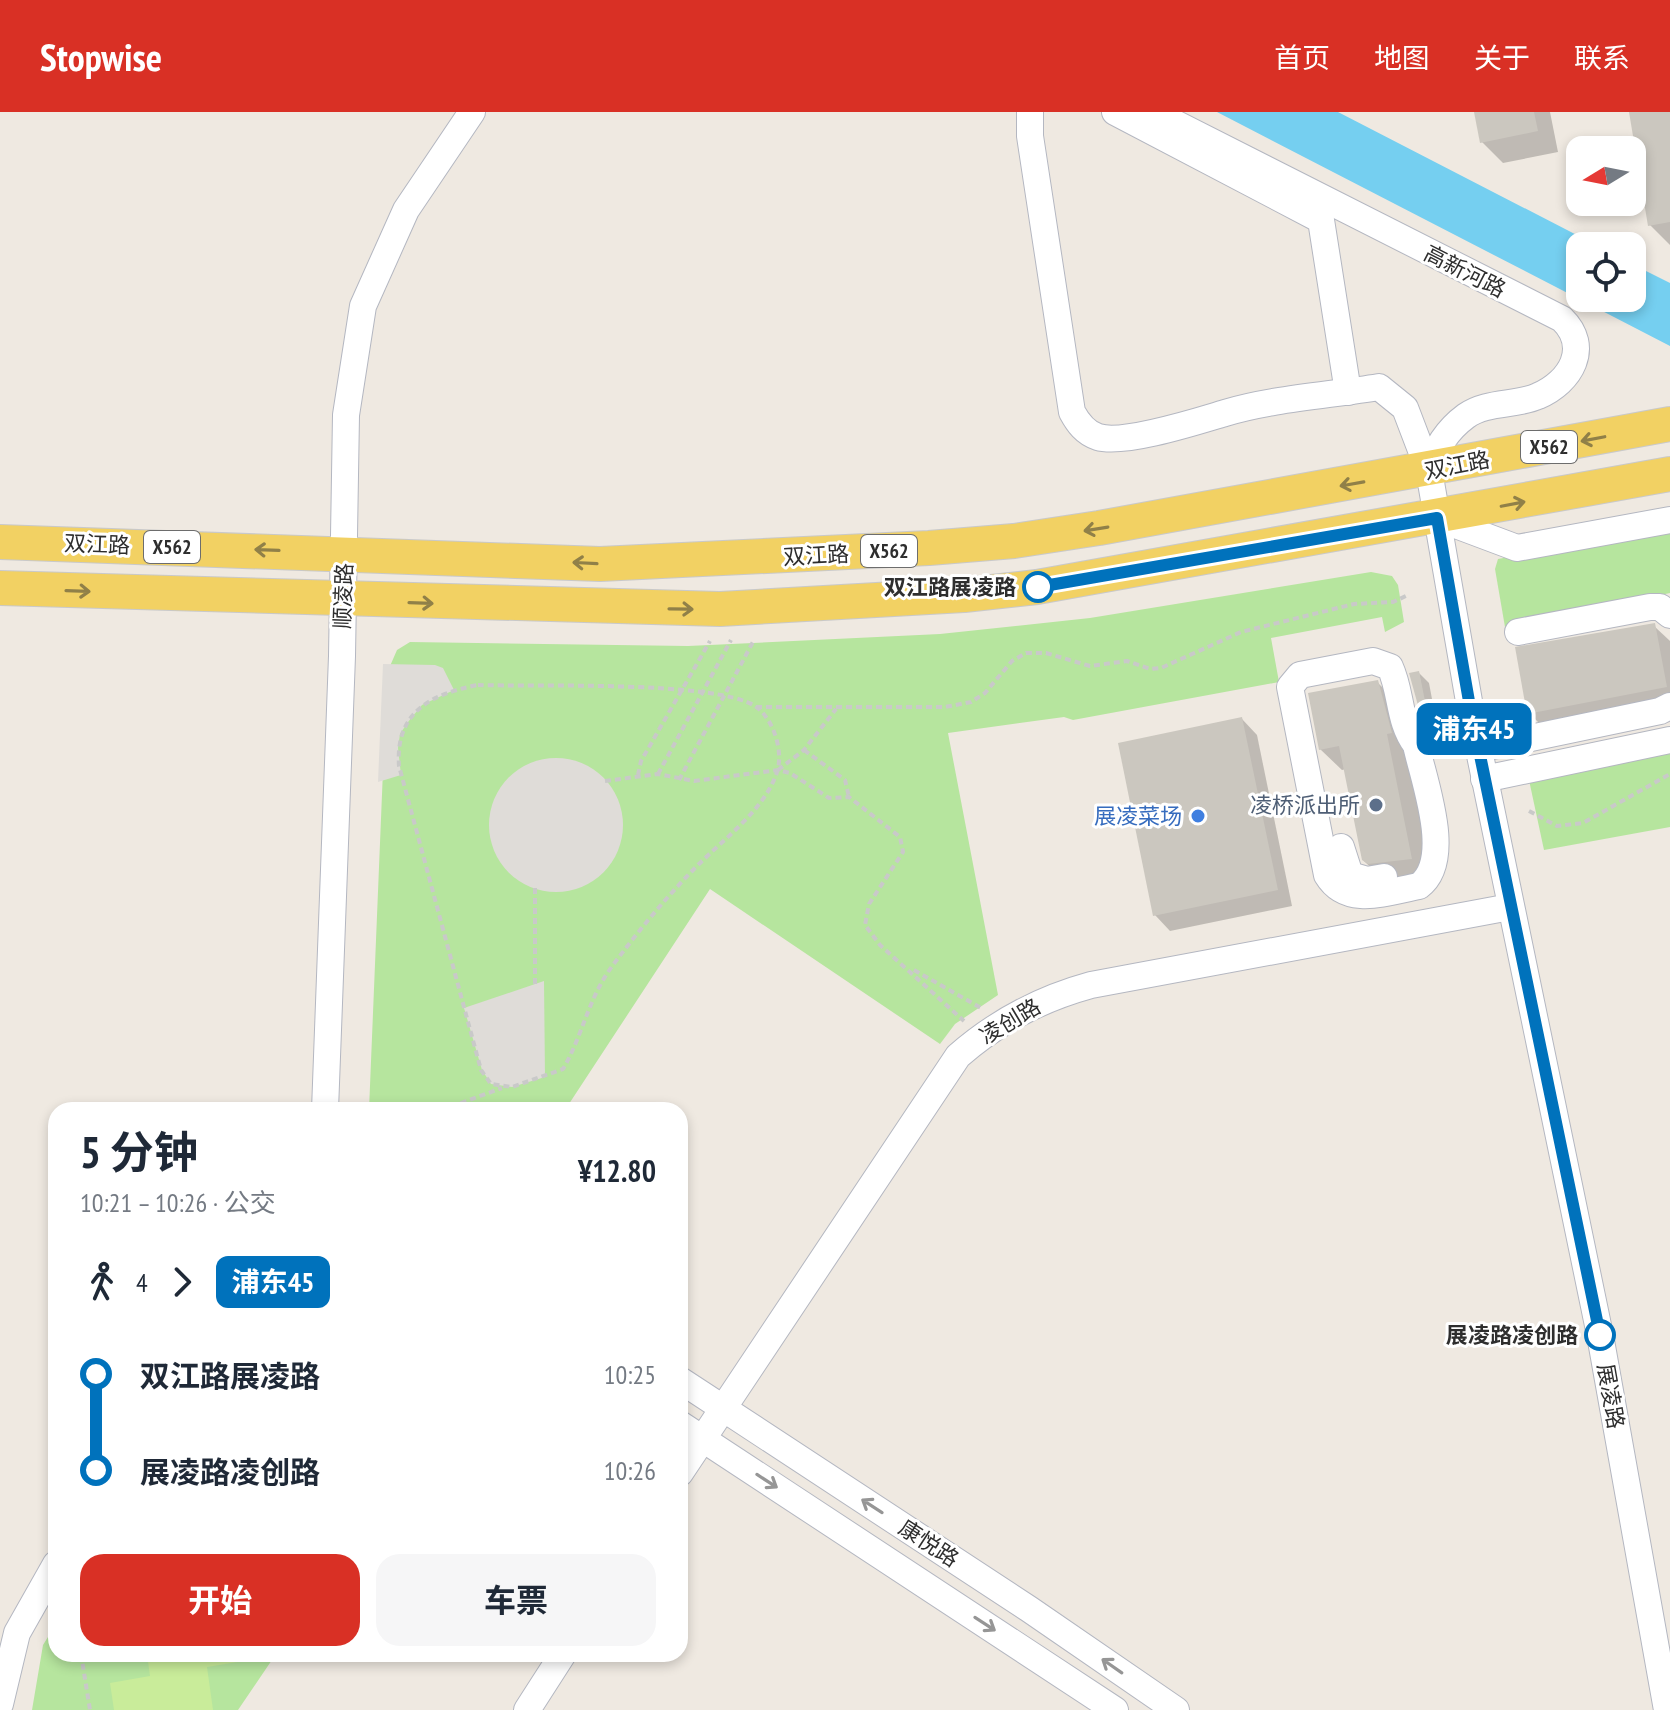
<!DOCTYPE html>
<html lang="zh">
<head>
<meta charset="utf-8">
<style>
	:root { --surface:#fff; --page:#f6f6f7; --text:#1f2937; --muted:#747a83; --accent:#d93025 }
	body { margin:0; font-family:"PT Sans Narrow","Noto Sans SC",sans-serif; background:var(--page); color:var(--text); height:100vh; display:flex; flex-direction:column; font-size:30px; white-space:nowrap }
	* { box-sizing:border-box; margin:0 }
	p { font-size:26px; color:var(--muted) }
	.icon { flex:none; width:44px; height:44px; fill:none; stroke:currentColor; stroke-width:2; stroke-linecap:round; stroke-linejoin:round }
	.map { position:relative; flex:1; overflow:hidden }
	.panel { position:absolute; left:48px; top:990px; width:640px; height:560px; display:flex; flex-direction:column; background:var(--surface); border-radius:24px; box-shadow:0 4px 12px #0003 }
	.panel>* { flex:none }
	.badge { padding:0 16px; border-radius:12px; font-size:28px; line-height:52px }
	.needle { width:52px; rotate:260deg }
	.fabs { position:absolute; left:1566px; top:24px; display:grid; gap:16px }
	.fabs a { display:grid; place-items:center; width:80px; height:80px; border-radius:16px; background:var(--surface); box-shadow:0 4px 12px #0003; font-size:40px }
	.map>.badge { position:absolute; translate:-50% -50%; box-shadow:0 0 0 4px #fff }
	.legs { display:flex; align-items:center; gap:12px; height:88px; padding:0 32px; font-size:26px }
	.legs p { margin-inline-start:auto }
	.overview { display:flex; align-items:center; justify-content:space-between; height:136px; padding:0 32px }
	h1 { font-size:44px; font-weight:700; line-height:60px }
	.button { display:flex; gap:16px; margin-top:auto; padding:16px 32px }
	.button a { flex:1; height:92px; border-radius:24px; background:var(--accent); color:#fff; font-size:32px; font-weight:700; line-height:92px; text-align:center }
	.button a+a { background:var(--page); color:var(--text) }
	ul { padding:0 32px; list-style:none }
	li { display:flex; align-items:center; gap:28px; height:96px; font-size:30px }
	li i { display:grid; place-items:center; width:12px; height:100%; margin:0 10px; background:currentColor }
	li i::after { content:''; width:20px; height:20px; margin:-10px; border:6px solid; border-radius:50%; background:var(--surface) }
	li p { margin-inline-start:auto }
	li:first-child i { background:linear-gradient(#0000 50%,currentColor 0) }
	li:last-child i { background:linear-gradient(currentColor 50%,#0000 0) }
	header { display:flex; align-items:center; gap:48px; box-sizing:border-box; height:112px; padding:0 40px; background:var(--accent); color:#fff }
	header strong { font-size:38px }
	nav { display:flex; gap:44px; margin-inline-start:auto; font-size:28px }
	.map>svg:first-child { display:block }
	.green { fill:#b6e59e }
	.pitch { fill:#c9ec9a }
	.plaza { fill:#dfdcd8 }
	.water { fill:#75cff0 }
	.shadow { fill:#0003 }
	.building { fill:#cbc7bf }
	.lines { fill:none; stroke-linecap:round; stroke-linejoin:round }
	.minor-casing { stroke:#b4b7c1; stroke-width:28 }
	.major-casing { stroke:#c9c9c9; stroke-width:36 }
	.path { stroke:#c9c9c9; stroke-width:4; stroke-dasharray:6 4; stroke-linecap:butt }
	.minor { stroke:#fff; stroke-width:26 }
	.major { stroke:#f2d163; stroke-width:34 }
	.oneway { stroke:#908048 }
	.oneway2 { stroke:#969696 }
	.line-1-casing { stroke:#fff; stroke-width:18 }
	.line-1 { stroke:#0072bc; stroke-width:12 }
	.stop-1-dot { fill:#fff; stroke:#0072bc; stroke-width:4 }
	.service-dot { fill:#5c6f8a; stroke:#fff; stroke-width:3 }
	.shop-dot { fill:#3f7fe0; stroke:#fff; stroke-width:3 }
	.labels { text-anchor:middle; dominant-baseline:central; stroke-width:6; stroke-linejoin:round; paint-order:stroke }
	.shield { fill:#fff; stroke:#6d6d6d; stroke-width:2 }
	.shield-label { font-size:20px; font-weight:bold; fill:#2e2e2e }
	.street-label { font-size:22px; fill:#2e2e2e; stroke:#fff }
	.stop-label { font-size:22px; font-weight:bold; fill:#2e2e2e; stroke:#fff; text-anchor:end }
	.service-label { font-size:22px; fill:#4e5e75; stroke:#fff; text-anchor:end }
	.shop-label { font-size:22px; fill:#366cbe; stroke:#fff; text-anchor:end }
</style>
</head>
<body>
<header>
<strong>Stopwise</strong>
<nav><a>首页</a><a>地图</a><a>关于</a><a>联系</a></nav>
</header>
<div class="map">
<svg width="1670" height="1598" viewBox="0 0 1670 1598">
	<rect width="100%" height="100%" fill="#efe9e1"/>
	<g class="green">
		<path d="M 1670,414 L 1670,481 L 1505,515 L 1495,457 L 1498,447 Z"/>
		<path d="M 1371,460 L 1392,464 L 1398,473 L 1404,510 L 1385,520 L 1382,505 L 1271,526 L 1279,570 L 1073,608 L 1064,605 L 948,621 L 998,883 L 955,912 L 940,932 L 710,777 L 565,998 L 369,998 L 387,561 L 397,538 L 410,530 L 688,534 L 940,522 L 1090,506 Z"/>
		<path d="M 1670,640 L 1670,715 L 1544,738 L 1529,668 Z"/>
		<path d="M 56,1512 L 56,1542 L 276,1542 L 238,1598 L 32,1598 L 43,1533 Z"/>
	</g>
	<path class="pitch" d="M 147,1542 L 248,1542 L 249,1548 L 207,1555 L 213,1598 L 114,1598 L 110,1571 L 150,1564 Z"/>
	<g class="plaza">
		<path d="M 383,552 L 435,553 L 443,556 L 454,578 L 422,593 L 408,610 L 400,622 L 398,636 L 401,663 L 378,670 Z"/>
		<circle cx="556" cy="713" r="67"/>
		<path d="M 544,869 L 545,965 L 512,975 L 491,972 L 482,958 L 464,896 Z"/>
	</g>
	<path class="water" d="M 1217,0 L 1338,0 L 1598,134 L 1580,134 L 1580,186 L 1632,186 L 1632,152 L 1670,171 L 1670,234 Z"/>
	<g class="shadow">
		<path d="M 1476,0 L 1550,0 L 1558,40 L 1503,51 L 1482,30 Z"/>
		<path d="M 1631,0 L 1670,0 L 1670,133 L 1650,113 Z"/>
		<path d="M 1654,514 L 1670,529 L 1670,599 L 1550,622 L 1529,601 Z"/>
		<path d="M 1419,561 L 1429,571 L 1439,624 L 1428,613 Z"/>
		<path d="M 1377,570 L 1398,591 L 1432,768 L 1386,770 L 1364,749 L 1346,657 L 1342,658 L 1320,637 Z"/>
		<path d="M 1242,607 L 1257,623 L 1292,794 L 1170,819 L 1155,803 Z"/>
	</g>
	<g class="building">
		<path d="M 1474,0 L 1534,0 L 1538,19 L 1480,31 Z"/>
		<path d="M 1629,0 L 1670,0 L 1670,110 L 1648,114 Z"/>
		<path d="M 1655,511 L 1667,575 L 1527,602 L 1515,535 Z"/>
		<path d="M 1419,559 L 1430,614 L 1424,615 L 1409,561 Z"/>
		<path d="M 1378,568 L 1392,621 L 1387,622 L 1412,747 L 1368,752 L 1362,748 L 1339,634 L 1319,638 L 1308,581 Z"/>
		<path d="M 1242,605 L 1278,778 L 1153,804 L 1118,631 Z"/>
	</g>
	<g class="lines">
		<defs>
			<g id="minor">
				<path d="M 1030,0 L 1030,24 L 1072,300 C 1078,311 1085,321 1098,325 C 1124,333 1198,309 1225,301 C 1270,287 1331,283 1379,275 L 1405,296 L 1429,359 L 1470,595 L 1600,1223 L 1667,1598"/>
				<path d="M 1115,0 L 1321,108 L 1348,280"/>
				<path d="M 1153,0 L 1562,207 C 1591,235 1571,270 1538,284 C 1516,294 1487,289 1466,304 C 1447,318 1435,337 1429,359"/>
				<path d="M 1437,406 L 1517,436 L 1670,408"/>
				<path d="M 1518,520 L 1650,495 L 1660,495 L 1670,503"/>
				<path d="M 1373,549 L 1390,555 C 1402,581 1398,609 1416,633 C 1424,670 1454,748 1419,774 C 1387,780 1347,796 1327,763 L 1290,575 L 1300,563 Z"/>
				<path d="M 1416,633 L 1475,621"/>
				<path d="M 1478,637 L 1660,599 L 1670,594"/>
				<path d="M 1484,667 L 1670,628"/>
				<path d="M 1341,735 L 1350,763 L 1367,768 L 1384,765"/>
				<path d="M 325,998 L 342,544 L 346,303 L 363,194 L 406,98 L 472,0"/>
				<path d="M 680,1268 L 1029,1497 L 1176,1598"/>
				<path d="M 680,1312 L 1115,1598"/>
				<path d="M 680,1361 L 958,944 C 998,909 1040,887 1091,873 L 1510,795"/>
				<path d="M 0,1592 L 17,1521 L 56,1452"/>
				<path d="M 527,1598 L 563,1542"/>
			</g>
			<g id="major">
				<path d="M 0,430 L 600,452 L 929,436 L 1014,429 L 1099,416 L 1670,312"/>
				<path d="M 0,476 L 720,497 L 964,483 L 1037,475 L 1670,362"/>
			</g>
		</defs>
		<use href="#minor" class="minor-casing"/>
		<use href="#major" class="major-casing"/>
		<g class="path">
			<path d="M 478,573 C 535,575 713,568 755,594 C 773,606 784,639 777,660 C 765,697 726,725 699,752 C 668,783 639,818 613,853 C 588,886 583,923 563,957 L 512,975 L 491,972 L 481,958 L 399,654 C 395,600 431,582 478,573 Z"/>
			<path d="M 756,595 L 945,595 L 971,590 L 985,581 L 1012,549 L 1026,541 L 1046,541 L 1090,554 L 1127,549 L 1150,557 L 1161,556 L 1241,520 L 1354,492 L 1393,490 L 1408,483"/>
			<path d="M 804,638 L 845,668 L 849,685"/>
			<path d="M 778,658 L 804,638 L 836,597"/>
			<path d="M 658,662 L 731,528"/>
			<path d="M 638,663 L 641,649 L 710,529"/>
			<path d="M 679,668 L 754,528"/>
			<path d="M 605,669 L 658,662 L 694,669 L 778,658 L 790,661 L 829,686 L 849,685 L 900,725 L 903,740 L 869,792 L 865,813 L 880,833 L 964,909"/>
			<path d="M 1529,699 L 1557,714 L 1583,711 L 1670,662"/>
			<path d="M 914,858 L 981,896"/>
			<path d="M 535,872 L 535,776"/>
			<path d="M 442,998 L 502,976"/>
			<path d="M 81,1542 L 90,1598"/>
		</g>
		<use href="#minor" class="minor"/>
		<use href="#major" class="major"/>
	</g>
	<defs><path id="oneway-shaft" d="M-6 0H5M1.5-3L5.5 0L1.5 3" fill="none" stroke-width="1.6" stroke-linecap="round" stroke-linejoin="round" transform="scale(2)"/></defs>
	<g class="oneway">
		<use href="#oneway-shaft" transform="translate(1593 327) rotate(169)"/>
		<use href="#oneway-shaft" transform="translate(1352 372) rotate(170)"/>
		<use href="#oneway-shaft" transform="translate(1513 392) rotate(-11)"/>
		<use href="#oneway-shaft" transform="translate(1096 417) rotate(171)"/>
		<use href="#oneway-shaft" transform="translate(267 438) rotate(-178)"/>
		<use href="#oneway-shaft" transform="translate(585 451) rotate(-177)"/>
		<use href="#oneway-shaft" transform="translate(78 479) rotate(2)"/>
		<use href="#oneway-shaft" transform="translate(421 491) rotate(2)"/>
		<use href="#oneway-shaft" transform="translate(681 497) rotate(1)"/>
	</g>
	<g class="oneway2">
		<use href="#oneway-shaft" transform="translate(767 1369) rotate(33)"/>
		<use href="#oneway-shaft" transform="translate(872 1394) rotate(-147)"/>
		<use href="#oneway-shaft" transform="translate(985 1512) rotate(33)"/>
		<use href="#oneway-shaft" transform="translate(1112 1554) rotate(-145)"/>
	</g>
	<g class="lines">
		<defs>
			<path id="line-1" d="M 1038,475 L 1437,406 L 1470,595 L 1600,1223"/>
		</defs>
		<use href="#line-1" class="line-1-casing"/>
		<use href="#line-1" class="line-1"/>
	</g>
	<g class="stop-1-dot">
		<circle cx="1038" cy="475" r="14"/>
		<circle cx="1600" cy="1223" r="14"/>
	</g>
	<circle class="service-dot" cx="1376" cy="693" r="8"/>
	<circle class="shop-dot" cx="1198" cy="704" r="8"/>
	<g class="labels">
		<g class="shield">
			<rect x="1521" y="319" width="56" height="32" rx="6"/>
			<rect x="144" y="419" width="56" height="32" rx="6"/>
			<rect x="861" y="423" width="56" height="32" rx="6"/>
		</g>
		<g class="shield-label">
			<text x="1549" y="335">X562</text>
			<text x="172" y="435">X562</text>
			<text x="889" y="439">X562</text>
		</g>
		<g class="street-label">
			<text transform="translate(1465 159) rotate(27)">高新河路</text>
			<text transform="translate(1457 353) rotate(-11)">双江路</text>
			<text transform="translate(97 432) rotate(2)">双江路</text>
			<text transform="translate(816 443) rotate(-3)">双江路</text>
			<text transform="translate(343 484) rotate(-88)">顺凌路</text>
			<text transform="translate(1010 909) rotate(-31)">凌创路</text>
			<text transform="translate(1611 1284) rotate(80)">展凌路</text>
			<text transform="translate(929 1431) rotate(33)">康悦路</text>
		</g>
		<g class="stop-label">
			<text x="1016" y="475">双江路展凌路</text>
			<text x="1578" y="1223">展凌路凌创路</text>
		</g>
		<g class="service-label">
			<text x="1360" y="693">凌桥派出所</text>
		</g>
		<g class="shop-label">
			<text x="1182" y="704">展凌菜场</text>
		</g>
	</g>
</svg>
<div class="fabs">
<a><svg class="needle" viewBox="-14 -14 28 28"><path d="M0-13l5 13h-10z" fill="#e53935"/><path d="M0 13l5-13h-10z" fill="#747a83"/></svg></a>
<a><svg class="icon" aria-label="locate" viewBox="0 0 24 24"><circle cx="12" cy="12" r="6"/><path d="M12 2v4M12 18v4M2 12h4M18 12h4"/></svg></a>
</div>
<b class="badge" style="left:1474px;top:617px;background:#0072bc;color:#fff">浦东45</b>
<section class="panel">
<div class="overview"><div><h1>5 分钟</h1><p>10:21 – 10:26 · 公交</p></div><b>¥12.80</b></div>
<div class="legs"><svg class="icon" aria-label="walk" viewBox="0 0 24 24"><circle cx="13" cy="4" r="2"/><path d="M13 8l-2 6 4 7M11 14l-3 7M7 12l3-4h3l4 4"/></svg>4<svg class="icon" aria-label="forward" viewBox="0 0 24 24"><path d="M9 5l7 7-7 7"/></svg><b class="badge" style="background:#0072bc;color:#fff">浦东45</b></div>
<ul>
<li><i style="color:#0072bc"></i><b>双江路展凌路</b><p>10:25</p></li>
<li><i style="color:#0072bc"></i><b>展凌路凌创路</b><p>10:26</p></li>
</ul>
<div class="button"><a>开始</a><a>车票</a></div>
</section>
</div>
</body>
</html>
